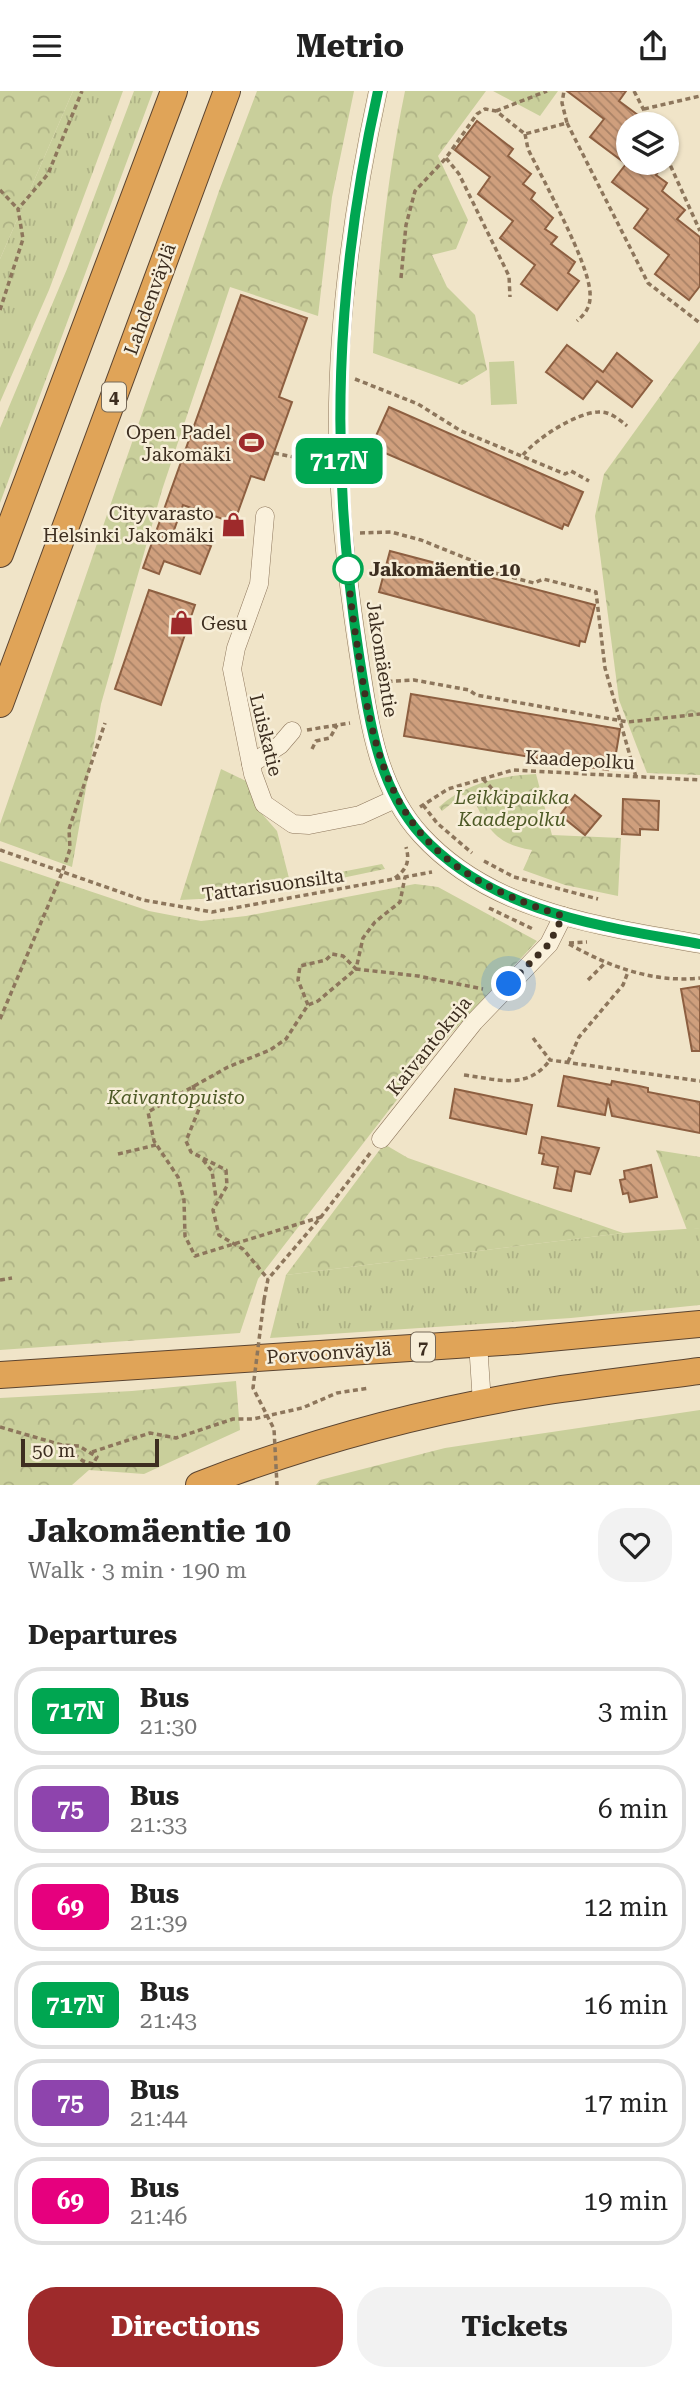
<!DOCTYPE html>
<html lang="en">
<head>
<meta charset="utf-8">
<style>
	:root { --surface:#fff; --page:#f2f2f2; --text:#222; --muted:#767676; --line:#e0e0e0; --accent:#9e2a2b }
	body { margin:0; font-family:"Roboto Serif",serif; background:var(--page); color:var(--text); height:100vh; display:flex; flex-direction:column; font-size:26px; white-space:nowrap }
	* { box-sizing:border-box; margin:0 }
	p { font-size:23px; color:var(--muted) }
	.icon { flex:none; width:38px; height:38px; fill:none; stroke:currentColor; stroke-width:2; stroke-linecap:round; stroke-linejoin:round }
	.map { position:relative; height:1394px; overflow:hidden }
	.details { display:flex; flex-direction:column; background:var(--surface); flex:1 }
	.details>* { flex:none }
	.badge { padding:0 14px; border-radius:10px; font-size:24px; line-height:46px }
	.controls { position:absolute; left:616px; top:21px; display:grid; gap:14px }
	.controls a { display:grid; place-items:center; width:63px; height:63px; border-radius:50%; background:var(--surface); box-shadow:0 2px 5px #0004; font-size:35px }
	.scale { position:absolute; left:21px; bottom:18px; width:138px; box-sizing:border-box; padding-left:7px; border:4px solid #3d2e20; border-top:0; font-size:19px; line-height:24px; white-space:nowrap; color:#3d2e20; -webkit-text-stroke:5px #f7eed8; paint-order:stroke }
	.you { position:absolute; width:35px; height:35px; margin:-18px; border:5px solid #fff; border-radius:50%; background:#1a73e8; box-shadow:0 0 0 10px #1a73e833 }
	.map>.badge { position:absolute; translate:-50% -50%; box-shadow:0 0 0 4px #fff }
	h2 { padding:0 28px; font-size:26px; line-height:63px }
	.round { display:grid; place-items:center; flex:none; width:74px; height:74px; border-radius:28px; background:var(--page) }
	.summary { display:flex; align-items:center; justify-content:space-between; height:119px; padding:0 28px }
	h1 { font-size:33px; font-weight:700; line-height:52px }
	.button { display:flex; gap:14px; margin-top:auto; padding:14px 28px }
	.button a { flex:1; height:80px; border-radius:28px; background:var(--accent); color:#fff; font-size:28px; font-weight:700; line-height:80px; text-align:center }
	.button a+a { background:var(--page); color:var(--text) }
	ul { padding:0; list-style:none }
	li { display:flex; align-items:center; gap:21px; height:88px; margin:0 14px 10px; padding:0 14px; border:4px solid var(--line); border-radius:28px }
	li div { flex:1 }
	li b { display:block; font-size:26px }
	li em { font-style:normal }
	li .badge { min-width:77px; font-weight:700; text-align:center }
	header { display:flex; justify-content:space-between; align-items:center; height:91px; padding:0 28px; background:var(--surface); font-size:32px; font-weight:700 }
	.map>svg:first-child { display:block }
	.grass { fill:url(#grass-tufts) }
	.forest { fill:url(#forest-crowns) }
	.garden { fill:#c9cf9b }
	.building { fill:url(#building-back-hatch); stroke:#8d5f41; stroke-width:2 }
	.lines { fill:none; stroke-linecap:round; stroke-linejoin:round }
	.minor-casing { stroke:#8d765c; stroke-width:19 }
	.highway-casing { stroke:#5b4430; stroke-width:28 }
	.path { stroke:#8d765c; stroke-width:3.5; stroke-dasharray:5 3.5; stroke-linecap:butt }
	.minor { stroke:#faf1dc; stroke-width:18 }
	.highway { stroke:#e0a458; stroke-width:26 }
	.path-bridge { stroke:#8d765c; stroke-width:3.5; stroke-dasharray:5 3.5; stroke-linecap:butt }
	.line-casing { stroke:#fff; stroke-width:16 }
	.line { stroke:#00a651; stroke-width:10 }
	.walk { stroke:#3d2e20; stroke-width:7; stroke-dasharray:0 12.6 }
	.stop-dot { fill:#fff; stroke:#00a651; stroke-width:3.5 }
	.labels { text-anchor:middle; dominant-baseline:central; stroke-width:5; stroke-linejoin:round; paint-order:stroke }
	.shield { fill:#f7eed8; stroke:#756857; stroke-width:2 }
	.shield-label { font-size:18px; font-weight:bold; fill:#3d2e20 }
	.street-label { font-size:19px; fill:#3d2e20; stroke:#f7eed8 }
	.poi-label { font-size:19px; fill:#3d2e20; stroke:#f7eed8; text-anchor:end }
	.stop-label { font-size:19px; font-weight:bold; fill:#3d2e20; stroke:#f7eed8; text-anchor:start }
	.park-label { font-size:19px; font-style:italic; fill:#4d5a26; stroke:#f7eed8 }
</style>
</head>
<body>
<header><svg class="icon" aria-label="menu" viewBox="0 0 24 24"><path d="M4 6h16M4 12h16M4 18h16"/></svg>Metrio<svg class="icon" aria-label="share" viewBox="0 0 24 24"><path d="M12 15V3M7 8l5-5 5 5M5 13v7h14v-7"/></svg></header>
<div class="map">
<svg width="700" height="1394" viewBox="0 0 700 1394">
	<defs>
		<pattern id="grass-tufts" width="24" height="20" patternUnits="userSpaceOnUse" patternTransform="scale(1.75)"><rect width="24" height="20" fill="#c9cf9b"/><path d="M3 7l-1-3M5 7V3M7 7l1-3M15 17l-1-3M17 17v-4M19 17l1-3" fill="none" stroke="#aeb285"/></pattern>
		<pattern id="forest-crowns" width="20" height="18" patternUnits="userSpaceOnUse" patternTransform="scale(1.75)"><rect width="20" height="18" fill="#c9cf9b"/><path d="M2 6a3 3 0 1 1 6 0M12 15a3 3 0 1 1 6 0" fill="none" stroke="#aeb285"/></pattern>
		<pattern id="building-back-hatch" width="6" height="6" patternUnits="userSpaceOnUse" patternTransform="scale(1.75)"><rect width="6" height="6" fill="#cf9f7d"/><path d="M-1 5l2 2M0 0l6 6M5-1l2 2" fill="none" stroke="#a98266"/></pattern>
	</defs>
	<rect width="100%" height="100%" fill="#f0e4c8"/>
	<g class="grass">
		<path d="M 73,0 L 123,0 L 49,199 L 0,311 L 0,168 Z"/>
		<path d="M 134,0 L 153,0 L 0,412 L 0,337 L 67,178 Z"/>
		<path d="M 700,1137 L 700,1214 L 571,1227 L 270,1247 L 286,1184 L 623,1142 Z"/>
	</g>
	<g class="forest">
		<path d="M 0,0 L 73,0 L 0,168 Z"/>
		<path d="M 257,0 L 354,0 L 332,106 L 318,225 L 230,196 L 162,399 L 101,613 L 72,776 L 0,750 L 0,733 L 219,100 Z"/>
		<path d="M 405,0 L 486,0 L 438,65 L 468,129 L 456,158 L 432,164 L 447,196 L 475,224 L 487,279 L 462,294 L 373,262 C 378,173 387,87 405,0 Z"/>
		<path d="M 493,0 L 558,0 L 540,25 Z"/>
		<path d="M 700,250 L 700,684 L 647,682 L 619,609 L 595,425 L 604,383 Z"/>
		<path d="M 221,678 L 246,690 L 263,724 L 277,740 L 290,791 L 382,773 L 385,778 L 256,805 L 180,809 Z"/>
		<path d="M 536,683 L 552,744 L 621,747 L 618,805 L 565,794 L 523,779 L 532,759 C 494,753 487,736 472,705 L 462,704 L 442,720 L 439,716 C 466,692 500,685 536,683 Z"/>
		<path d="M 0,770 L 149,820 L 201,830 L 246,825 L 415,793 L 438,796 L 537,850 L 434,961 L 258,1188 L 240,1242 L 0,1259 Z"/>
		<path d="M 384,1053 L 408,1067 L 623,1142 L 286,1184 Z"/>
		<path d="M 656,1059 L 700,1066 L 700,1137 L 687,1139 Z"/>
		<path d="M 236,1290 L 240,1339 L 144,1383 L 89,1379 L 72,1394 L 0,1394 L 0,1307 L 132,1300 Z"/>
		<path d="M 700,1319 L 700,1394 L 316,1394 L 320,1389 L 445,1357 Z"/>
	</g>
	<path class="garden" d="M 514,270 L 517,313 L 491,314 L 489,271 Z"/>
	<g class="building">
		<path d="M 567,0 L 626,0 L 619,10 L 650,33 L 628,33 L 628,72 L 665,72 L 656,84 L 667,92 L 662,100 L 685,119 L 677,128 L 700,146 L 700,195 L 689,209 L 655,183 L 669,164 L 634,137 L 648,118 L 612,91 L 626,73 L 590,46 L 604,28 Z"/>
		<path d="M 477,30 L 513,58 L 508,65 L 531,83 L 523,93 L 535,102 L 531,108 L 553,127 L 545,138 L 557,146 L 551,153 L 575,171 L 568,182 L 579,190 L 557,219 L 521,193 L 535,174 L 500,147 L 513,130 L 478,103 L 490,86 L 455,59 Z"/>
		<path d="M 241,204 L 307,227 L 279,306 L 292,311 L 264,389 L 251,385 L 234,432 L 183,414 L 173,442 L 211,455 L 200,483 L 164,470 L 159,483 L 143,477 Z"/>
		<path d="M 567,254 L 603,281 L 617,262 L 652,290 L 632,316 L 597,290 L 583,308 L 546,281 Z"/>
		<path d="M 389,316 L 583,401 L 568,435 L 564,433 L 562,438 L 371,356 Z"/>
		<path d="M 390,460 L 595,514 L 585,551 L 580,550 L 579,555 L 379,501 Z"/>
		<path d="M 149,499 L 195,514 L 161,614 L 115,598 Z"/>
		<path d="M 411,603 L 620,638 L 614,674 L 609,674 L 608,679 L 404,645 Z"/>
		<path d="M 575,704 L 601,725 L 585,744 L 560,724 Z"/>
		<path d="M 623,708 L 659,710 L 658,739 L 640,738 L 640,744 L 622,743 Z"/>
		<path d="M 700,895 L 700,960 L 692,960 L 681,898 Z"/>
		<path d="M 564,985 L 611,994 L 612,990 L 639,995 L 648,997 L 648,1001 L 700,1011 L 700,1042 L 612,1025 L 608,1007 L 605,1024 L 558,1015 Z"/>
		<path d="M 455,998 L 532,1014 L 526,1043 L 450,1027 Z"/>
		<path d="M 542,1046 L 599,1057 L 590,1083 L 575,1080 L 571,1100 L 554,1097 L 558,1076 L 542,1073 L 544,1063 L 539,1062 Z"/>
		<path d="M 651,1074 L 657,1106 L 630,1111 L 628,1102 L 623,1103 L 620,1089 L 625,1088 L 624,1080 Z"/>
	</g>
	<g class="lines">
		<defs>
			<g id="minor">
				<path d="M 378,0 C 350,129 331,266 340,399 C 343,453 350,506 358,559 C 368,623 375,694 421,744 C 492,822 601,835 700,853"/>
				<path d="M 265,425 L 259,493 L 236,557 L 232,578 L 253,683 L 264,713 L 293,733 L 309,734 L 360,724 L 395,708"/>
				<path d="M 251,673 L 280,654 L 292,640"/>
				<path d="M 381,1048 L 474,931 L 549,853 L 563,825"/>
				<path d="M 478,1252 L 482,1312"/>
			</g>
			<g id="highway">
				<path d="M 0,463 L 174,0"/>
				<path d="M 0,613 L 227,0"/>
				<path d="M 0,1284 L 517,1250 L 700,1233"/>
				<path d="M 199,1394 C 310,1351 425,1320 542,1301 C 595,1293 647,1287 700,1280"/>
			</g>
		</defs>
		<use href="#minor" class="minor-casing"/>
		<use href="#highway" class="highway-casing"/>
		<g class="path">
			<path d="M 634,0 L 651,33"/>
			<path d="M 644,18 L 700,5"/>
			<path d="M 496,20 L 547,0"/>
			<path d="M 567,32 L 648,192 L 700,232"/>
			<path d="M 525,43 L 528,58 C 543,89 589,172 590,202 C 591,215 586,222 577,230"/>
			<path d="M 446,67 L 459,83 L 509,185 L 510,206"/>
			<path d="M 667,67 L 700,140"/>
			<path d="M 0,99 L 18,118"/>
			<path d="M 401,187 L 406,134 L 415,100 L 446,67 L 477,23 L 485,18 L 496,20 L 525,43 L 567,32 L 562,12 L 564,0"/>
			<path d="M 0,219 L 23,148 L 18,118 L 48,83 L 82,0"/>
			<path d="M 355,288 L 418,313 L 461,340 L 565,383 L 571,380 L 589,390"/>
			<path d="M 274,362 L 318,371"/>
			<path d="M 523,364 C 537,347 576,322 598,321 C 609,320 619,328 627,335"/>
			<path d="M 360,442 L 391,441 L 421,449 L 478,472 L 487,480 L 534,492 L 543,488 L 596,501 L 605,577 L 636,686"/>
			<path d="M 379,591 L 414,589 L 469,599 L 476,604 L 628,631 L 700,623"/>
			<path d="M 307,639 L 350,632"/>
			<path d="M 312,658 L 316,650 L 330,647 L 337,634"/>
			<path d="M 483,688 L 498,704"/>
			<path d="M 423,714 L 437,732 L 472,762"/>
			<path d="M 420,716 L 448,698 L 513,679 L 700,689"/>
			<path d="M 0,759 L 143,809 L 212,821 L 432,781"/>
			<path d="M 484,770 L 514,786 L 598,808"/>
			<path d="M 395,787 C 407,778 410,770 406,756"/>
			<path d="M 489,817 L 535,839"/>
			<path d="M 569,852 L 587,851"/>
			<path d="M 569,853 C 610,876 653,892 700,887"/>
			<path d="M 588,889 L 604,873"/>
			<path d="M 308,914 L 298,889 L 300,875 L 326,869 L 332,863 L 343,865 L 356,878 L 363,847 L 375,831 L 400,811 L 405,786"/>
			<path d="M 0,928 L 62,782 L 70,758 L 69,738 L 105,632"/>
			<path d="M 533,947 L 550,969 L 700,990"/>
			<path d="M 568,971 L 579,946 L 623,894 L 628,881"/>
			<path d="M 464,984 C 497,988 527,1000 550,969"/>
			<path d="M 193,994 L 199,1018 L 186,1050 L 191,1061 L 226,1079 L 227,1095 L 213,1119 L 219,1144 L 243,1158 L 268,1188"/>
			<path d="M 118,1063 L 156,1054"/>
			<path d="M 203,1069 L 212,1080 L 216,1107"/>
			<path d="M 321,1126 L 195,1165 L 185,1145 L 184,1109 L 178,1086 L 154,1050 L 148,1021 L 228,976 L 270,959 L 286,948 L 308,914 L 318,910 L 356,878 L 418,885 L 483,898"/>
			<path d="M 0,1189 L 12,1187"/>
			<path d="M 264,1209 L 268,1188 L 321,1126 L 371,1061"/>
			<path d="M 0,1336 L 62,1354 L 79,1355 L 97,1366 L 93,1373 L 83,1370 L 62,1354"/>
			<path d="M 92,1361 L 150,1342 L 176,1347 L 233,1328 L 253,1328 L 302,1317 L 337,1302 L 369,1297"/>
		</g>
		<use href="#minor" class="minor"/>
		<use href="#highway" class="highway"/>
		<path class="path-bridge" d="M 264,1209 L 253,1297 L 274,1338 L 277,1394"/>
	</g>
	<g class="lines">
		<defs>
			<path id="line" d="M 378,0 C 335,192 329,369 359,564 C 369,627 377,695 421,744 C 493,822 601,835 700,853"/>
		</defs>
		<use href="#line" class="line-casing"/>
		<use href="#line" class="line"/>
		<path class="walk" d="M 348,478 C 350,512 356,546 361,579 C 382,720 424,781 563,825 L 549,853 L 509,893"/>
	</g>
	<defs>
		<symbol id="stadium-bare" viewBox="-9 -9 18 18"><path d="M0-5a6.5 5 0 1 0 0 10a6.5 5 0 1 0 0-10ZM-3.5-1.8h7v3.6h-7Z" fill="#9e2a2b" stroke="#f7eed8" stroke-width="2.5" paint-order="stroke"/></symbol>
		<symbol id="shop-bare" viewBox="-9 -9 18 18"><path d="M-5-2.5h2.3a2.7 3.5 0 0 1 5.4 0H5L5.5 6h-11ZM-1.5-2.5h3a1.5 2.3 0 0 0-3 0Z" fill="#9e2a2b" stroke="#f7eed8" stroke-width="2.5" paint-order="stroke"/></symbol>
	</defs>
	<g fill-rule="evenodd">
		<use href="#stadium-bare" x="234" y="334" width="35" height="35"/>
		<use href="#shop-bare" x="216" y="416" width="35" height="35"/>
		<use href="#shop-bare" x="164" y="514" width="35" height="35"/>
	</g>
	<circle class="stop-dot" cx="348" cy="478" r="14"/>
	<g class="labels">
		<g class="shield">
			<rect x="102" y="291.5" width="24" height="29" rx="5"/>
			<rect x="411" y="1241.5" width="24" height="29" rx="5"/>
		</g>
		<g class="shield-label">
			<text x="114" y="306">4</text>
			<text x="423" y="1256">7</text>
		</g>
		<g class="street-label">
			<text transform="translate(150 208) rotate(-70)">Lahdenväylä</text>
			<text transform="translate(382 568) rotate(81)">Jakomäentie</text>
			<text transform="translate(266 644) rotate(76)">Luiskatie</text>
			<text transform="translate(580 669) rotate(3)">Kaadepolku</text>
			<text transform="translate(273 794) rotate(-8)">Tattarisuonsilta</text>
			<text transform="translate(429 955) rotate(-51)">Kaivantokuja</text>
			<text transform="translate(329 1262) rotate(-4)">Porvoonväylä</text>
		</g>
		<g class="poi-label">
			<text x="231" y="341">Open Padel<tspan x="231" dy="22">Jakomäki</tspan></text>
			<text x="214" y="422">Cityvarasto<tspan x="214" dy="22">Helsinki Jakomäki</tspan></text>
			<text x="201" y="532" text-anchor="start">Gesu</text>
		</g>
		<g class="stop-label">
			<text x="369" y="478">Jakomäentie 10</text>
		</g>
		<g class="park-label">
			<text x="512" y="706">Leikkipaikka<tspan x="512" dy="22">Kaadepolku</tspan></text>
			<text x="176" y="1006">Kaivantopuisto</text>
		</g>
	</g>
</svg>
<div class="controls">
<a><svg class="icon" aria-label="layers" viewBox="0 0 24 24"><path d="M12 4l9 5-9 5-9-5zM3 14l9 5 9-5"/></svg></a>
</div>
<div class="scale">50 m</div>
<div class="you" style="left:509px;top:893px"></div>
<b class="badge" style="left:339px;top:370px;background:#00a651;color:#fff">717N</b>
</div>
<section class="details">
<div class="summary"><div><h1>Jakomäentie 10</h1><p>Walk · 3 min · 190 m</p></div><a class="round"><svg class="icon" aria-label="heart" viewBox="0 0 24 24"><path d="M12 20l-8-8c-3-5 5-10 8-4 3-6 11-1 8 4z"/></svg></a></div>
<h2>Departures</h2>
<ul>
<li><span class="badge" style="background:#00a651;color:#fff">717N</span><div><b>Bus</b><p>21:30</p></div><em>3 min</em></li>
<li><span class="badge" style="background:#8e44ad;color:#fff">75</span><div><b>Bus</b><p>21:33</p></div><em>6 min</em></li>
<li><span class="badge" style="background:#e6007e;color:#fff">69</span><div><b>Bus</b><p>21:39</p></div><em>12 min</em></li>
<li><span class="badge" style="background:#00a651;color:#fff">717N</span><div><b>Bus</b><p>21:43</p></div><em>16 min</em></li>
<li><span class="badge" style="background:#8e44ad;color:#fff">75</span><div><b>Bus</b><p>21:44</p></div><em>17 min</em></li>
<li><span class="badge" style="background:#e6007e;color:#fff">69</span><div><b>Bus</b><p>21:46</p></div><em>19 min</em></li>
</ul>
<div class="button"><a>Directions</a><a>Tickets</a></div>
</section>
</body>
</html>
